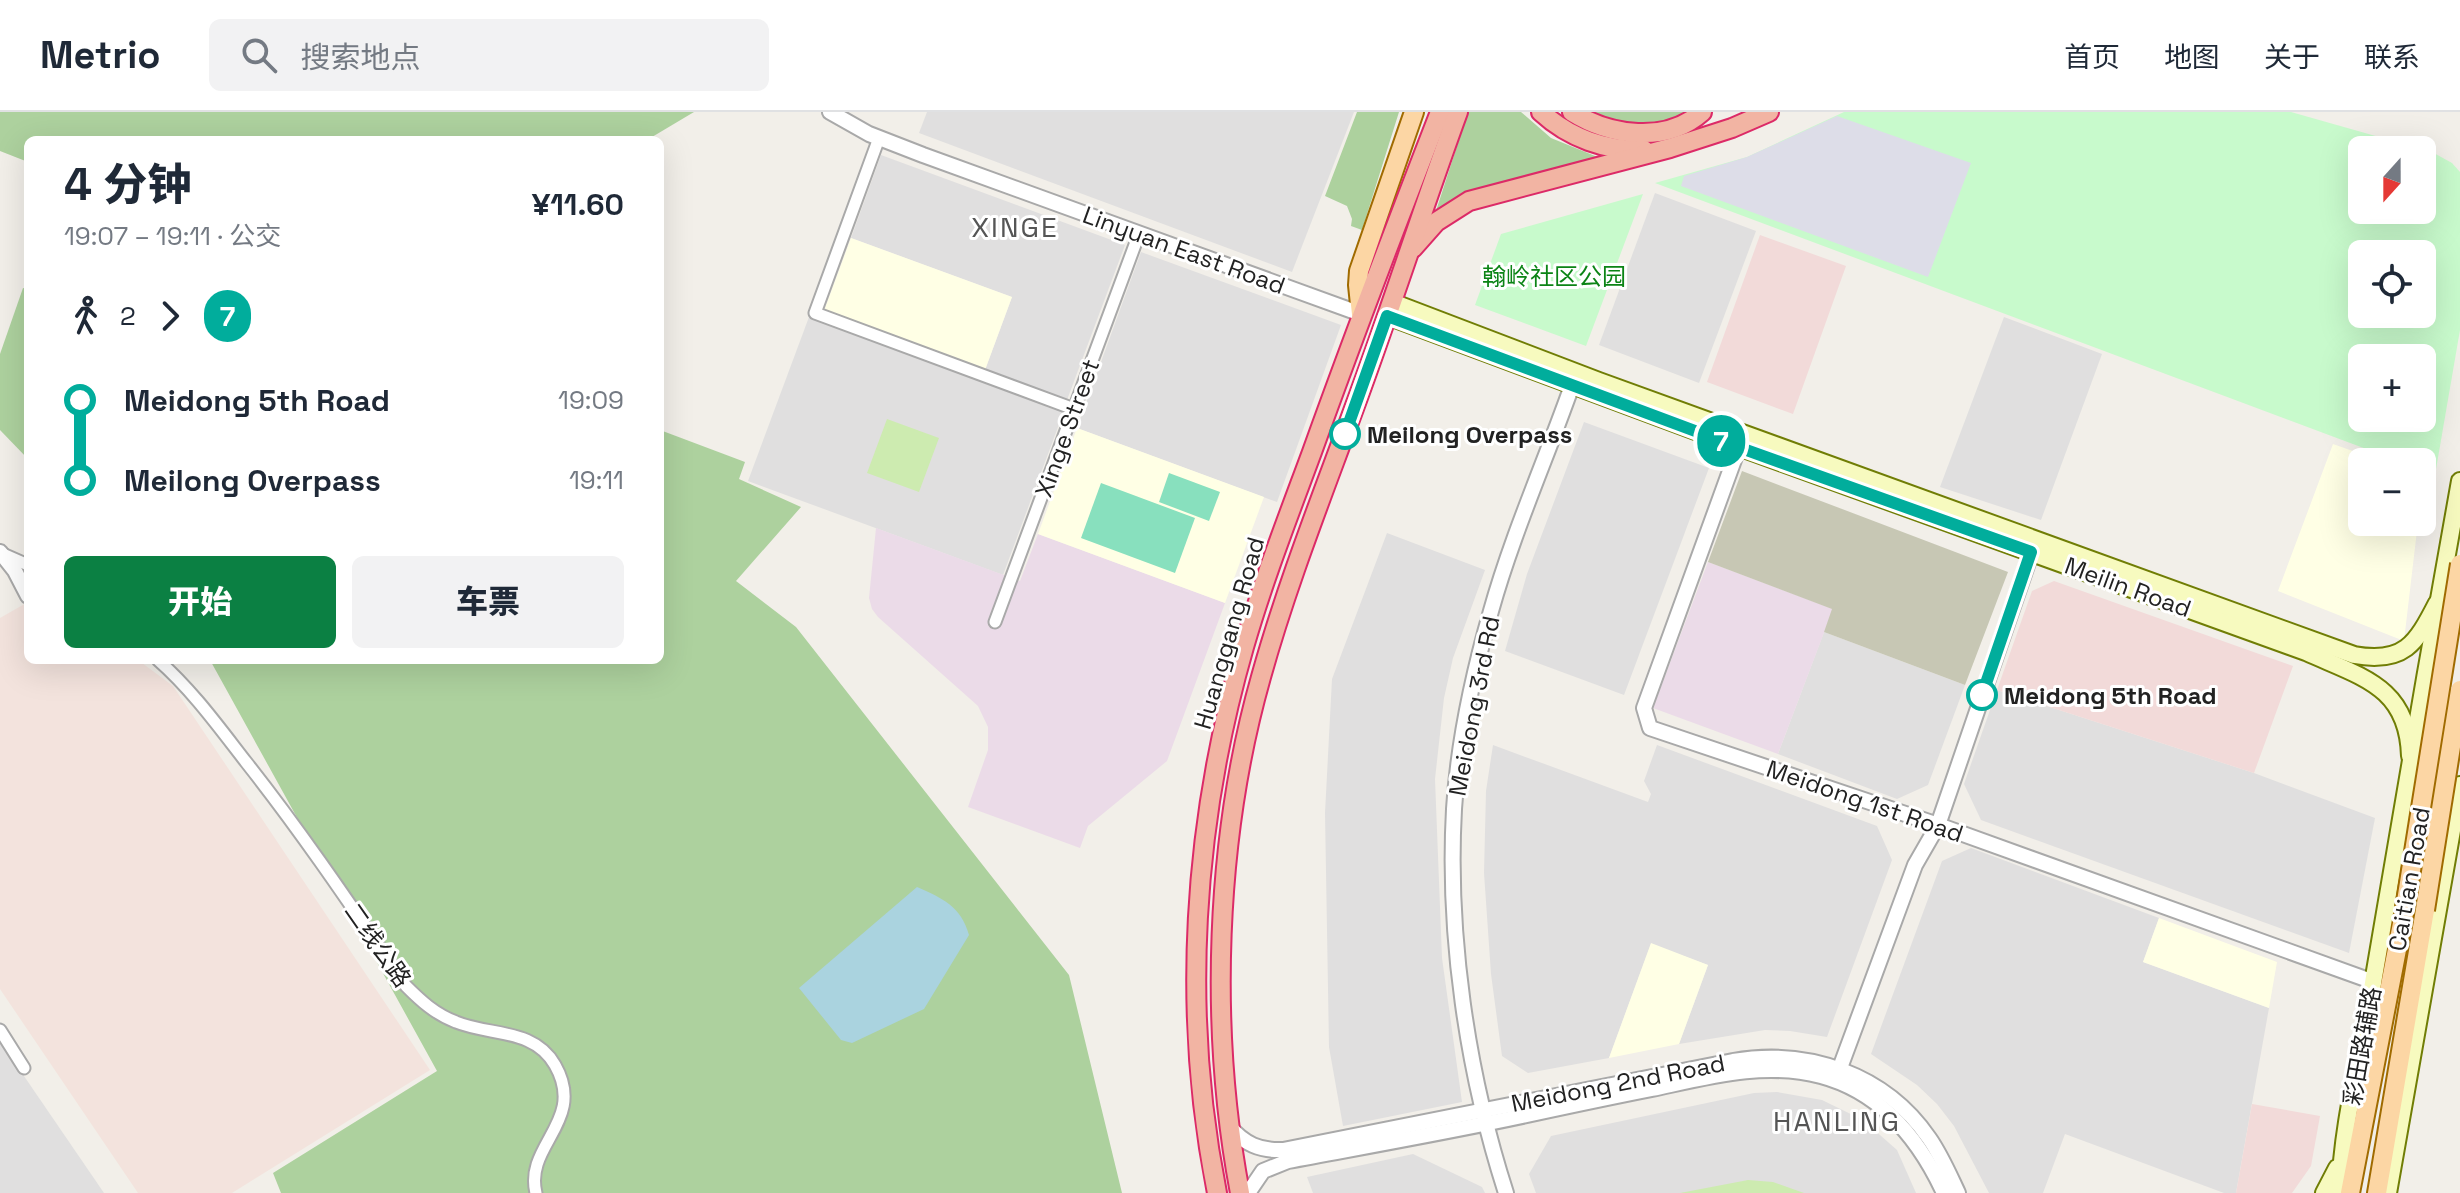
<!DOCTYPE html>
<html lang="zh">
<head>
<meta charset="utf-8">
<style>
	:root { --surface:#fff; --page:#f2f2f3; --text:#1f2937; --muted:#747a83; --line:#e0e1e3; --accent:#0b8043 }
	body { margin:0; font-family:"Space Grotesk","Noto Sans SC",sans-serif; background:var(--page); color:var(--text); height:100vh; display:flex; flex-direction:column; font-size:30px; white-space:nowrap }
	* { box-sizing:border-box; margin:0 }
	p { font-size:26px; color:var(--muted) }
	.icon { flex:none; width:44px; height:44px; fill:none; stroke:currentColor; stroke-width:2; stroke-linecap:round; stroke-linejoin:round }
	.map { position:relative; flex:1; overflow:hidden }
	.panel { position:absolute; left:24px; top:24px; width:640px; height:528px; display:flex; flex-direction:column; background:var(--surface); border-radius:12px; box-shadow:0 8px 32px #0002 }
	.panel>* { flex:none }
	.badge { padding:0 16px; border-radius:26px; font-size:28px; line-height:52px }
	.needle { width:52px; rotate:201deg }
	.fabs { position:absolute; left:2348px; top:24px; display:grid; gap:16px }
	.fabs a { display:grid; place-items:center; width:88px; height:88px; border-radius:12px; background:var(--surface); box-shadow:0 8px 32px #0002; font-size:40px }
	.map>.badge { position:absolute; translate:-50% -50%; box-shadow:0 0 0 4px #fff }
	.legs { display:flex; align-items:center; gap:12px; height:88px; padding:0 40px; font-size:26px }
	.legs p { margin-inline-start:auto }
	.head { display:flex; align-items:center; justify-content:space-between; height:136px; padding:0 40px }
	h1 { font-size:44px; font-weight:800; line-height:60px }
	.action { display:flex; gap:16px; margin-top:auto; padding:16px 40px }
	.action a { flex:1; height:92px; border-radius:12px; background:var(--accent); color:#fff; font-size:32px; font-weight:800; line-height:92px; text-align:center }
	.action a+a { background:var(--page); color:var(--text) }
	ul { padding:0 40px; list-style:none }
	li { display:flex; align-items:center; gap:28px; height:80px; font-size:30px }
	li i { display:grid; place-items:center; width:12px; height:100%; margin:0 10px; background:currentColor }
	li i::after { content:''; width:20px; height:20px; margin:-10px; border:6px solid; border-radius:50%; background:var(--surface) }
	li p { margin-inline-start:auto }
	li:first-child i { background:linear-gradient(#0000 50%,currentColor 0) }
	li:last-child i { background:linear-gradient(currentColor 50%,#0000 0) }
	header { display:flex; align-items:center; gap:48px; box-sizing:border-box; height:112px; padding:0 40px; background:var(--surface); border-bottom:2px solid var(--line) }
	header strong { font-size:38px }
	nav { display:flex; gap:44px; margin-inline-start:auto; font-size:28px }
	.search { width:560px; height:72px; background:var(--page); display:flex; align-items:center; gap:20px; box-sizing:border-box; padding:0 28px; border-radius:12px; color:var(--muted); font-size:30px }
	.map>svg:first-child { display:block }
	.residential { fill:#e0dfdf }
	.commercial { fill:#f2dad9 }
	.industrial { fill:#ebdbe8 }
	.education { fill:#ffffe5 }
	.military { fill:#f3e3dd }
	.construction { fill:#c7c7b4 }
	.grass { fill:#cdebb0 }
	.forest { fill:#add19e }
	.park { fill:#c8facc; fill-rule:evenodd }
	.pitch { fill:#88e0be }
	.plaza { fill:#dddde8 }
	.water { fill:#aad3df }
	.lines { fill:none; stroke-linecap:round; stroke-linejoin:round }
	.minor-casing { stroke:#a9a9a9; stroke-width:15 }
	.tertiary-casing { stroke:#a9a9a9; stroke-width:18 }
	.secondary-casing { stroke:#707d05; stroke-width:20 }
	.primary-casing { stroke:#a06b00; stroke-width:22 }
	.trunk-casing { stroke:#dc2a67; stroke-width:22 }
	.minor { stroke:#fff; stroke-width:11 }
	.tertiary { stroke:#fff; stroke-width:14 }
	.secondary { stroke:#f7fabf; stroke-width:16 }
	.primary { stroke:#fcd6a4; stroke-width:18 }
	.trunk { stroke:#f2b4a3; stroke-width:18 }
	.primary-bridge-casing { stroke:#a06b00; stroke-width:22; stroke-linecap:butt }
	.primary-bridge { stroke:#fcd6a4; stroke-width:18 }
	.line-1-casing { stroke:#fff; stroke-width:18 }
	.line-1 { stroke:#01ad9c; stroke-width:12 }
	.stop-1-dot { fill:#fff; stroke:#01ad9c; stroke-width:4 }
	.labels { text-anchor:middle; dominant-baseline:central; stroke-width:6; stroke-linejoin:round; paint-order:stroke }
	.street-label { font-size:24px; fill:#222; stroke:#fff }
	.park-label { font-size:24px; fill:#0c8416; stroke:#fff }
	.stop-label { font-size:24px; font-weight:bold; fill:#222; stroke:#fff; text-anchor:start }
	.quarter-label { font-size:28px; letter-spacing:2px; fill:#555; stroke:#fff }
</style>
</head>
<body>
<header>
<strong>Metrio</strong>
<div class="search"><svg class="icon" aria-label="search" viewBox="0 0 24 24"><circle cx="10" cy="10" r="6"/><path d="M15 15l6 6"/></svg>搜索地点</div>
<nav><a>首页</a><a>地图</a><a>关于</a><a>联系</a></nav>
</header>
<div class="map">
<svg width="2460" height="1081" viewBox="0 0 2460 1081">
	<rect width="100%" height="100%" fill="#f2efe9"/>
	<g class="residential">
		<path d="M 927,0 L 1354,0 L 1292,160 L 919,21 Z"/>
		<path d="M 881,43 L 1125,133 L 1067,288 L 985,258 L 1012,185 L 851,126 Z"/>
		<path d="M 1655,81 L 1756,119 L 1699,271 L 1599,233 Z"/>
		<path d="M 1141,140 L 1341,213 L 1277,390 L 1077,316 Z"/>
		<path d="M 809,205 L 1064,299 L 1003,463 L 748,369 Z"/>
		<path d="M 2004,205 L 2102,242 L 2041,408 L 1940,375 Z"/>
		<path d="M 1584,310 L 1709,356 L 1624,583 L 1505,539 L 1527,462 Z"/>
		<path d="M 1387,421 L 1485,458 L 1453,546 L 1444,586 L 1435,667 L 1442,846 L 1462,990 L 1343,1014 L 1329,935 L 1325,701 L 1332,567 Z"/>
		<path d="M 1824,520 L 1965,573 L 1928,673 L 1897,687 L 1778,642 Z"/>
		<path d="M 1997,578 L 2254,661 L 2375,706 L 2349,841 L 1981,708 L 1964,672 Z"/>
		<path d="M 1493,633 L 1648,690 L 1651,682 L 1644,669 L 1657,633 L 1877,714 L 1892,748 L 1827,925 L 1790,919 L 1765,918 L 1679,932 L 1708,853 L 1651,832 L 1609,946 L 1528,961 L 1502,944 L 1491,862 L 1484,761 L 1486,679 Z"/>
		<path d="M 1971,736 L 2159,806 L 2143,850 L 2269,896 L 2236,1081 L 2224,1081 L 2065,1022 L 2043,1081 L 1989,1081 L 1954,1014 L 1937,992 L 1917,973 L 1871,942 L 1942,749 Z"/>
		<path d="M 0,929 L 104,1081 L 0,1081 Z"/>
		<path d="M 1777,980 L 1822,988 L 1863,1008 L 1897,1038 L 1916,1081 L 1536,1081 L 1529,1062 L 1551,1024 L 1754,981 Z"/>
		<path d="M 1413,1042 L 1482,1075 L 1485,1081 L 1313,1081 L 1307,1065 Z"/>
	</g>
	<g class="commercial">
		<path d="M 1760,123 L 1846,154 L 1793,302 L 1707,270 Z"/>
		<path d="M 2054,469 L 2293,554 L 2254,661 L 1997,578 L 2032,479 Z"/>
		<path d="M 2252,992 L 2320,1004 L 2311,1054 L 2292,1081 L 2236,1081 Z"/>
	</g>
	<g class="industrial">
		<path d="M 876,416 L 1020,469 L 1038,422 L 1225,491 L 1167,649 L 1088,714 L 1080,736 L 968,695 L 988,638 L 988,615 L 978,594 L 878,505 L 872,497 L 869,486 Z"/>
		<path d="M 1708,450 L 1833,497 L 1778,642 L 1653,596 Z"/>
	</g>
	<g class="education">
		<path d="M 851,126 L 1012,185 L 985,258 L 824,199 Z"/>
		<path d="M 1077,316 L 1264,385 L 1225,491 L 1038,422 Z"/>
		<path d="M 2333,332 L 2384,350 L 2362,350 L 2362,410 L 2418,410 L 2404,529 L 2278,479 Z"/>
		<path d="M 2159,806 L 2277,850 L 2269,896 L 2143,850 Z"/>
		<path d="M 1651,831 L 1708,853 L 1679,932 L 1609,946 Z"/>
	</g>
	<path class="military" d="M 28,490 L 28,548 L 138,548 L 173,574 L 430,958 L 232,1081 L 138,1081 L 0,877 L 0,506 Z"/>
	<path class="construction" d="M 1742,359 L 2008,460 L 1965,573 L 1824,520 L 1832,497 L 1708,450 Z"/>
	<g class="grass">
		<path d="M 887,307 L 939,326 L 919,380 L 867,361 Z"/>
		<path d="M 1748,1068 L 1773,1070 L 1804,1081 L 1680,1081 Z"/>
	</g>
	<g class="forest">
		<path d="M 0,0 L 694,0 L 647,28 L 28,28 L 28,50 L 0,39 Z"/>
		<path d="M 1357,0 L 1399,0 L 1362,118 L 1351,114 L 1352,107 L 1347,94 L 1325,84 Z"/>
		<path d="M 1468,0 L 1521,0 L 1551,26 L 1600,46 L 1435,102 Z"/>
		<path d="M 1591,0 L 1689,0 C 1651,17 1628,16 1591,0 Z"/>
		<path d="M 23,176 L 28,177 L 28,347 L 0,318 L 0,242 Z"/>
		<path d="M 660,318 L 745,350 L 739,367 L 801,395 L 736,469 L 796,515 L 1069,863 L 1122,1081 L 281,1081 L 273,1061 L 437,959 L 210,548 L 660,548 Z"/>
	</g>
	<g class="park">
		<path d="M 1844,0 L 2291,0 L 2432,40 L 2452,51 L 2460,60 L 2460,218 L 2435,363 L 2422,358 L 2422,350 L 2401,350 L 1655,71 L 1747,45 ZM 2362,38 L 2422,38 L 2422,98 L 2362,98 ZM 2362,142 L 2422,142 L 2422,202 L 2362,202 ZM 2362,246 L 2422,246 L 2422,306 L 2362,306 Z"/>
		<path d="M 1643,82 L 1586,234 L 1475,193 L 1501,122 Z"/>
	</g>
	<g class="pitch">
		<path d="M 1169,361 L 1220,380 L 1209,409 L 1159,390 Z"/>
		<path d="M 1101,371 L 1195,406 L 1175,461 L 1081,426 Z"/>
	</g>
	<path class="plaza" d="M 1837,4 L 1971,51 L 1928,165 L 1681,74 L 1684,64 L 1747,45 Z"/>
	<path class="water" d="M 917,775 C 942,786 961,794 969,823 L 924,897 L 852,931 L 841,928 L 799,876 Z"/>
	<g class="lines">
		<defs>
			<g id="minor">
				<path d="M 879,26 L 815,201 L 1074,297"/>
				<path d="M 3,442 L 28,453"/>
				<path d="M 995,510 L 1139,122"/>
				<path d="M 158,548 C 192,578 218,614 246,650 C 303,722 354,798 406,874 C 421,889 435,902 456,910 C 490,924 534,916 555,953 C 587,1009 524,1033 536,1081"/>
				<path d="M 0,918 L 24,956"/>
			</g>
			<g id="tertiary">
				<path d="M 830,0 L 869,22 L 923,43 L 1361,202"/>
				<path d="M 1742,326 L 1644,596 L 1650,616 L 1938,713 L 2374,870"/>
				<path d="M 0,440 L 15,459 L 28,484"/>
				<path d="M 1837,964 L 1915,753 L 1938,713 L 2034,433"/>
				<path d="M 1229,1014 C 1244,1032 1260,1039 1283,1038 L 1733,949 C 1808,936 1885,962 1929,1026 C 1941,1043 1949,1062 1958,1081"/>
				<path d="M 1248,1081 L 1263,1059 L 1288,1049 C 1368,1034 1448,1020 1527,1003 C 1569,994 1611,985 1652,977 C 1708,965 1764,949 1821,964 C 1881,980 1919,1027 1944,1081"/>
				<path d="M 1506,1081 C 1467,960 1447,823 1454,697 C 1458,631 1473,562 1491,499 C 1513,420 1548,343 1575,265"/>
			</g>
			<g id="secondary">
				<path d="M 1392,190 L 1599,269 L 2354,543 C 2404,552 2416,532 2437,491"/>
				<path d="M 1387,204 L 1738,335 L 2306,540 C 2361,565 2408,574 2410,644"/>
				<path d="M 2324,1081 L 2337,1056"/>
				<path d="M 2340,1081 C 2342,1008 2363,937 2374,865 C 2402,700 2430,534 2460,369"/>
				<path d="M 2388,1081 L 2460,673"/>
			</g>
			<g id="primary">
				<path d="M 1361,202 L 1358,173 L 1359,159 L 1414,0"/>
				<path d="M 2350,1081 L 2405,796"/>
				<path d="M 2377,1081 L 2425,798"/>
			</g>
			<g id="trunk">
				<path d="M 1541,0 C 1569,26 1606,39 1644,38"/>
				<path d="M 1572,0 C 1610,24 1666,32 1702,0"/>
				<path d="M 1413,136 L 1436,110 L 1469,89 L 1670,36 L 1732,16 L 1769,0"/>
				<path d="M 1217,1081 C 1181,900 1193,712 1244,535 C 1263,469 1288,405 1312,340 C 1353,226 1396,113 1440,0"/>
				<path d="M 1240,1081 C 1209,917 1215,727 1261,565 C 1288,468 1326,374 1360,280 C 1394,187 1424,93 1458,0"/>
			</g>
		</defs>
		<use href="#minor" class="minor-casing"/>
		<use href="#tertiary" class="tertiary-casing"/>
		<use href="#secondary" class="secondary-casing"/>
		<use href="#primary" class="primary-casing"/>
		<use href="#trunk" class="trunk-casing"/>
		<use href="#minor" class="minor"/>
		<use href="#tertiary" class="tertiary"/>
		<use href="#secondary" class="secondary"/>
		<use href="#primary" class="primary"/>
		<use href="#trunk" class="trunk"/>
		<defs>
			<g id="primary-bridge">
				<path d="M 2405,796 L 2460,452"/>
				<path d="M 2425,798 L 2460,578"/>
			</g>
		</defs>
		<use href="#primary-bridge" class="primary-bridge-casing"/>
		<use href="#primary-bridge" class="primary-bridge"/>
	</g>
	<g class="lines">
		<defs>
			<path id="line-1" d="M 1345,322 L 1387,204 L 1738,335 L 2031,440 L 1982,583"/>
		</defs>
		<use href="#line-1" class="line-1-casing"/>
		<use href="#line-1" class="line-1"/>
	</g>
	<g class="stop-1-dot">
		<circle cx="1345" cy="322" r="14"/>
		<circle cx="1982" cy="583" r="14"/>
	</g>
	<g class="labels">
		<g class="street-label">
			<text transform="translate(1184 138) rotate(20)">Linyuan East Road</text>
			<text transform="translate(1067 316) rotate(-70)">Xinge Street</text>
			<text transform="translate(2128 475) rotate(20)">Meilin Road</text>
			<text transform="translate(1229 521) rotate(-74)">Huanggang Road</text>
			<text transform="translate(1474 594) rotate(-79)">Meidong 3rd Rd</text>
			<text transform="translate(1865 689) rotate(19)">Meidong 1st Road</text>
			<text transform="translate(2409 767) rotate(-80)">Caitian Road</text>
			<text transform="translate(378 833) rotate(55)">二线公路</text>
			<text transform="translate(2362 934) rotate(-80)">彩田路辅路</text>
			<text transform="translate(1618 971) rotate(-11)">Meidong 2nd Road</text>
		</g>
		<g class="park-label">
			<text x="1554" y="164">翰岭社区公园</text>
		</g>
		<g class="stop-label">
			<text x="1367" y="322">Meilong Overpass</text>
			<text x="2004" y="583">Meidong 5th Road</text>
		</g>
		<g class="quarter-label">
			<text x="1015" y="115">XINGE</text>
			<text x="1837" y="1009">HANLING</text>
		</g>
	</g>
</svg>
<div class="fabs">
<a><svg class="needle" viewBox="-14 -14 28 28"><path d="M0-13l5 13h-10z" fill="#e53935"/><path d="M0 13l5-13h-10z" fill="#747a83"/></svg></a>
<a><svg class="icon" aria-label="locate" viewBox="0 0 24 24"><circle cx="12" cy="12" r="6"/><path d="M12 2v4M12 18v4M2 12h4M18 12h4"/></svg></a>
<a>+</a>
<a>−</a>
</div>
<b class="badge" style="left:1721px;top:329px;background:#01ad9c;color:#fff">7</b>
<section class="panel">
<div class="head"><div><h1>4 分钟</h1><p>19:07 – 19:11 · 公交</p></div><b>¥11.60</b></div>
<div class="legs"><svg class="icon" aria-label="walk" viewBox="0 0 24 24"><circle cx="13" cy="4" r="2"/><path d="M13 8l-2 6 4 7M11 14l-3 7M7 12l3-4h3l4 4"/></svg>2<svg class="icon" aria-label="forward" viewBox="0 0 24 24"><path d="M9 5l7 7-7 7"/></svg><b class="badge" style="background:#01ad9c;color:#fff">7</b></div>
<ul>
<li><i style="color:#01ad9c"></i><b>Meidong 5th Road</b><p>19:09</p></li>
<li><i style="color:#01ad9c"></i><b>Meilong Overpass</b><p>19:11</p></li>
</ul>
<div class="action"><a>开始</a><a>车票</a></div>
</section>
</div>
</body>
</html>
